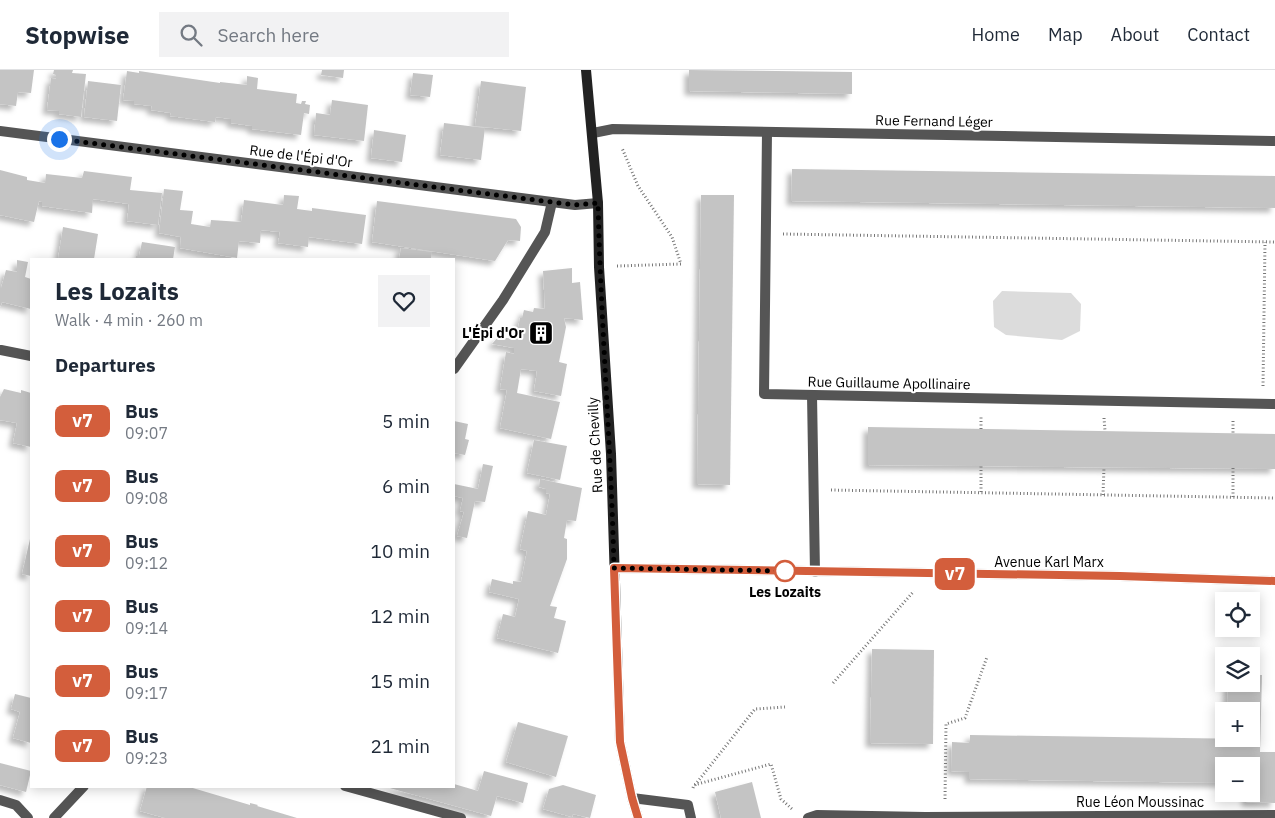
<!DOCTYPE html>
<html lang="en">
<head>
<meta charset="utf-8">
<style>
	:root { --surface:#fff; --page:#f2f2f3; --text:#1f2937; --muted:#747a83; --line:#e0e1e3 }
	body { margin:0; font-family:"IBM Plex Sans",sans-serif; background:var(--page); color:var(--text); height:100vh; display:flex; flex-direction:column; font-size:19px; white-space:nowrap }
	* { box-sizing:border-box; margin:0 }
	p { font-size:16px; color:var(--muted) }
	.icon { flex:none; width:28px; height:28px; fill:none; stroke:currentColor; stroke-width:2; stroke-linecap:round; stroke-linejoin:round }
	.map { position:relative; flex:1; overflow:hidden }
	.drawer { position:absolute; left:30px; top:188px; width:425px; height:530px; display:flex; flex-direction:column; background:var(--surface); border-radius:0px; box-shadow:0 2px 12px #0003 }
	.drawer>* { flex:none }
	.badge { padding:0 10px; border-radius:8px; font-size:18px; line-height:32px }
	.controls { position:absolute; left:1215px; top:522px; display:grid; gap:10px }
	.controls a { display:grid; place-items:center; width:45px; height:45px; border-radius:0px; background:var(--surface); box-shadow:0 2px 12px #0003; font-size:25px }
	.you { position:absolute; width:25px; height:25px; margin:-12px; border:4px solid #fff; border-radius:50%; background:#1a73e8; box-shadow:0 0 0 8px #1a73e833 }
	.map>.badge { position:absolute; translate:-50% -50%; box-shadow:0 0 0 2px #fff }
	h2 { padding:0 25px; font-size:19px; line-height:45px }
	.round { display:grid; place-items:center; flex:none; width:52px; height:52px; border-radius:0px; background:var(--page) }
	.overview { display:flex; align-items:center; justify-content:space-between; height:85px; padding:0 25px }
	h1 { font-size:24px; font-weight:700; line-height:38px }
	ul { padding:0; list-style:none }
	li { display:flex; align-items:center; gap:15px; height:65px; padding:0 25px }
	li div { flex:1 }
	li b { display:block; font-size:19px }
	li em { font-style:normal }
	li .badge { min-width:55px; font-weight:700; text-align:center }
	header { display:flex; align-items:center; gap:30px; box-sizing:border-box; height:70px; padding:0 25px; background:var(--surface); border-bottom:1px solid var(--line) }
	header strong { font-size:24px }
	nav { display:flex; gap:28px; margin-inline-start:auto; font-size:18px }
	.search { width:350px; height:45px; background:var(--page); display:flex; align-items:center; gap:12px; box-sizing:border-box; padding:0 18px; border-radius:0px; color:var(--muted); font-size:19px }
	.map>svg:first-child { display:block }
	.green { fill:#dcdcdc }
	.building { fill:#c4c4c4; filter:url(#shadow) }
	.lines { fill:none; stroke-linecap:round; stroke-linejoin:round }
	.path { stroke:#777; stroke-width:3; stroke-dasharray:1 2.5; stroke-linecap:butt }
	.lane { stroke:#555; stroke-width:10 }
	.street { stroke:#555; stroke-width:10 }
	.secondary { stroke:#222; stroke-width:10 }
	.line-casing { stroke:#fff; stroke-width:11 }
	.line { stroke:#d35e3c; stroke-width:8 }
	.walk { stroke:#000; stroke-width:5; stroke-dasharray:0 9 }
	.stop-dot { fill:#fff; stroke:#d35e3c; stroke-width:2.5 }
	.labels { text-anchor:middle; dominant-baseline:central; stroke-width:4; stroke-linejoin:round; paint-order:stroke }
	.street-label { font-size:14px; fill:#000; stroke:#fff }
	.poi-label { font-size:14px; font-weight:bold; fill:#000; stroke:#fff; text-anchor:end }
	.stop-label { font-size:14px; font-weight:bold; fill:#000; stroke:#fff }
</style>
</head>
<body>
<header>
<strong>Stopwise</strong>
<div class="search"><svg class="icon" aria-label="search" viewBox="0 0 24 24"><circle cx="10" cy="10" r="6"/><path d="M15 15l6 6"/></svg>Search here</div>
<nav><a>Home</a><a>Map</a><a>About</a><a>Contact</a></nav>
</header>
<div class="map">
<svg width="1275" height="748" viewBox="0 0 1275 748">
	<defs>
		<filter id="shadow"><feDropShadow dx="-4.5" dy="4.5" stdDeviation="2.5" flood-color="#0004"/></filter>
	</defs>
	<rect width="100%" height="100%" fill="#fff"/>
	<path class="green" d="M 1002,221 L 1071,223 L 1081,234 L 1080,261 L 1062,270 L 1006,265 L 994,257 L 993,231 Z"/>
	<g class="building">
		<path d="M 0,0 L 34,0 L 31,23 L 18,22 L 16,36 L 0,34 Z"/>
		<path d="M 54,0 L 73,0 L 72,3 L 86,4 L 81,47 L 59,44 L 59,41 L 47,40 L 51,8 L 56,9 L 56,5 L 53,4 Z"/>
		<path d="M 322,0 L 344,0 L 343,8 L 321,5 Z"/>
		<path d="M 689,0 L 852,2 L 852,24 L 689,21 Z"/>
		<path d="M 127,1 L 139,3 L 139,1 L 220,13 L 220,12 L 247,15 L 247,6 L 258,8 L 257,19 L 297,24 L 296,33 L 301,34 L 302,31 L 306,31 L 305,34 L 310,35 L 309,44 L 304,43 L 301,65 L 252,59 L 252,56 L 231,53 L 231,49 L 216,47 L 215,52 L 170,46 L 171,43 L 151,40 L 152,36 L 134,34 L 134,31 L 123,30 Z"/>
		<path d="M 413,3 L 433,5 L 430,27 L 410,25 Z"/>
		<path d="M 88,11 L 121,15 L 117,51 L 84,47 Z"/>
		<path d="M 481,11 L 526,17 L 521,61 L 475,56 Z"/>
		<path d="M 332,30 L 368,35 L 364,71 L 314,65 L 316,43 L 330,45 Z"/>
		<path d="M 444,53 L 485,58 L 481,90 L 440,85 Z"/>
		<path d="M 374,60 L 406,65 L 402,92 L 371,88 Z"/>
		<path d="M 792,99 L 1275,106 L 1275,138 L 791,131 Z"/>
		<path d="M 0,100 L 27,107 L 27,110 L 45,113 L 46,104 L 82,108 L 84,101 L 132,107 L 130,120 L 162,123 L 158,155 L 127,151 L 129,134 L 93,129 L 92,143 L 42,136 L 42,132 L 39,131 L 34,152 L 0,145 Z"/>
		<path d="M 164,119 L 183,121 L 180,140 L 193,141 L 191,154 L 210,157 L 211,150 L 241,152 L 244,130 L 283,135 L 284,125 L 299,126 L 297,139 L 312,141 L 312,138 L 366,145 L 362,174 L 309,167 L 308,177 L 278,173 L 280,162 L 261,160 L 260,173 L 239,171 L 237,188 L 180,178 L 181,167 L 159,163 Z"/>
		<path d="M 701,125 L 734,125 L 730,415 L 697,414 Z"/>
		<path d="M 377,131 L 516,149 L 521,157 L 520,171 L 508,170 L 495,191 L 372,172 Z"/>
		<path d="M 63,157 L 98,164 L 94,189 L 58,189 Z"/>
		<path d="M 142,172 L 175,177 L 173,189 L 136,189 L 136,186 L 139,186 Z"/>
		<path d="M 401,178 L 432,182 L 431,189 L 399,189 Z"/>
		<path d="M 17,190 L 28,192 L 25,207 L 31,209 L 31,239 L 2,232 L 0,237 L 0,218 L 1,218 L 6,200 L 17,202 Z"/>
		<path d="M 572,198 L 572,213 L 580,212 L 583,250 L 564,248 L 566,257 L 559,292 L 567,294 L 561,326 L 534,321 L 537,301 L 521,299 L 517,323 L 560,332 L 551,369 L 500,358 L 507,320 L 500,319 L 506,282 L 514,284 L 514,278 L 492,274 L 498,267 L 516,269 L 520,248 L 522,248 L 524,240 L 533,242 L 534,238 L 545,239 L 543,201 Z"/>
		<path d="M 4,319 L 21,323 L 21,320 L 31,323 L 31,377 L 13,373 L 17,353 L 0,350 L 0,327 Z"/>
		<path d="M 454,351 L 468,354 L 465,369 L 469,370 L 465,385 L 454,383 Z"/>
		<path d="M 868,357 L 1275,364 L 1275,399 L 868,395 Z"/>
		<path d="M 534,370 L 567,376 L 560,410 L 527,403 Z"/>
		<path d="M 483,394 L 493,396 L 485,432 L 475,431 L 467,468 L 457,466 L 464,442 L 460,441 L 463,428 L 454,426 L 454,414 L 478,419 Z"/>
		<path d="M 540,409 L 582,418 L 576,451 L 567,450 L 564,468 L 567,469 L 567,489 L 550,536 L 557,537 L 554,548 L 566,551 L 558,583 L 497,568 L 503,544 L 515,547 L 519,529 L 489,522 L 492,509 L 513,514 L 513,511 L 521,512 L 527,481 L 520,479 L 528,441 L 546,445 L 550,424 L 546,423 L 546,419 L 539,417 Z"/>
		<path d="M 30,469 L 31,469 L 31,506 L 22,504 Z"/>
		<path d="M 872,579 L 934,580 L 933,674 L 870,673 Z"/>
		<path d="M 1251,605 L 1262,605 L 1260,682 L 1275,682 L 1275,733 L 1246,732 L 1246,724 L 1251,724 L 1251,696 L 1224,696 L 1224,713 L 969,709 L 969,702 L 951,701 L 952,672 L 970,673 L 970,665 L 1251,669 L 1251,641 L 1227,641 L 1228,614 L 1251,614 Z"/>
		<path d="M 15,624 L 31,628 L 31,673 L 13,668 L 20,642 L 11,639 Z"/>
		<path d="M 518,652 L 568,666 L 556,707 L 506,692 Z"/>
		<path d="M 0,693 L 31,701 L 26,722 L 0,715 Z"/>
		<path d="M 484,701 L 528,713 L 523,733 L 497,726 L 491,746 L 386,717 L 454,716 L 454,714 L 478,721 Z"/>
		<path d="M 752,712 L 761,748 L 721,748 L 715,722 Z"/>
		<path d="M 563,715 L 596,725 L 590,748 L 573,744 L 572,747 L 543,739 L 549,719 Z"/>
		<path d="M 147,716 L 186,716 L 250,735 L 250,733 L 258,735 L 257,736 L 297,748 L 165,748 L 140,741 Z"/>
	</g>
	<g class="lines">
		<g class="path">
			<path d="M 783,164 L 1275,172"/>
			<path d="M 617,196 L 681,194 L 672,167 L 638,116 L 622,78"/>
			<path d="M 1263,316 L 1265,172"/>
			<path d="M 1104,348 L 1105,361"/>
			<path d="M 1233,351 L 1233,363"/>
			<path d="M 981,359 L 981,346"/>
			<path d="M 831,420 L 1275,428"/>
			<path d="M 981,422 L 981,396"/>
			<path d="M 1103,425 L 1104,397"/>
			<path d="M 1233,427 L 1233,398"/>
			<path d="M 833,613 L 914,521"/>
			<path d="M 695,715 L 755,639 L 785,637"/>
			<path d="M 693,718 L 694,715 L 771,694 L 781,729 L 792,739"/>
			<path d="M 945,729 L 946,654 L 965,648 L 987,587"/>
		</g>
		<g class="lane">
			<path d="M 345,716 L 461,748"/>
			<path d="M 632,728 L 688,735 L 691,748"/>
			<path d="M 0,730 L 16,735 L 28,748"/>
		</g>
		<g class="street">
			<path d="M 0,61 L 575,135 L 598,133"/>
			<path d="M 767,62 L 764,324 L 1275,334"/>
			<path d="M 593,63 L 613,59 L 1275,71"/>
			<path d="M 1,280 L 31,286"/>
			<path d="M 454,299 L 503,230 L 545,162 L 552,132"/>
			<path d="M 812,325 L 815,502"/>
			<path d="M 614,498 L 1120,506 L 1275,511"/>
			<path d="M 54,748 L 84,716"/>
			<path d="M 808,748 L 817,745 L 925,747 L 1275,745"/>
		</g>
		<path class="secondary" d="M 586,0 L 598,133 L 599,197 L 611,384 L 620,672 L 632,728 L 638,748"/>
	</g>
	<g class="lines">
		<defs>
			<path id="line" d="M 638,748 L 632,728 L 620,672 L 614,498 L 1120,506 L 1275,511"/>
		</defs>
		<use href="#line" class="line-casing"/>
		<use href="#line" class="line"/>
		<path class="walk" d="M 59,69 L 575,135 L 598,133 C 601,255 611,377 614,498 L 785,501"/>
	</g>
	<defs>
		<symbol id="building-square" viewBox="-11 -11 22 22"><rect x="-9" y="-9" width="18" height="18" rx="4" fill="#000" stroke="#fff"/><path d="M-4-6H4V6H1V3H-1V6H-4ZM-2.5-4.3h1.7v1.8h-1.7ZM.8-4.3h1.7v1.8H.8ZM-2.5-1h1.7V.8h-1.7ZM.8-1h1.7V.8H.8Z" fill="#fff"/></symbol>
	</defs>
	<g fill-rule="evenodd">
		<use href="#building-square" x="527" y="249" width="28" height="28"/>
	</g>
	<circle class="stop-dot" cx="785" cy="501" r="10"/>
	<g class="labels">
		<g class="street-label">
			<text transform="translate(934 51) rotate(1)">Rue Fernand Léger</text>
			<text transform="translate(301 86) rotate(7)">Rue de l'Épi d'Or</text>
			<text transform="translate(889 313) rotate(1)">Rue Guillaume Apollinaire</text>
			<text transform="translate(595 375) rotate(-93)">Rue de Chevilly</text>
			<text x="1049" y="492">Avenue Karl Marx</text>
			<text x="1140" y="732">Rue Léon Moussinac</text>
		</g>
		<g class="poi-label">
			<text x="524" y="263">L'Épi d'Or</text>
		</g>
		<g class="stop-label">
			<text x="785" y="522">Les Lozaits</text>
		</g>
	</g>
</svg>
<div class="controls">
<a><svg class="icon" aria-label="locate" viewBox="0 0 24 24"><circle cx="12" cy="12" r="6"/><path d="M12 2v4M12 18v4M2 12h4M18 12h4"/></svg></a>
<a><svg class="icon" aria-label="layers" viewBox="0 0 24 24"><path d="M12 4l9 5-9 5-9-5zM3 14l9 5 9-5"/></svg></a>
<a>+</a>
<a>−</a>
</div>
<div class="you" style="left:59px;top:69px"></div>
<b class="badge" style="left:955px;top:504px;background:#d35e3c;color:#fff">v7</b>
<section class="drawer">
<div class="overview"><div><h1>Les Lozaits</h1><p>Walk · 4 min · 260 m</p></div><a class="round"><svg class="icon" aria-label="heart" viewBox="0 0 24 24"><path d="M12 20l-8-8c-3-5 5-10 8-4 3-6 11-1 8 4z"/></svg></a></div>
<h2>Departures</h2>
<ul>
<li><span class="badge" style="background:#d35e3c;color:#fff">v7</span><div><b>Bus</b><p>09:07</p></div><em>5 min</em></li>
<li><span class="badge" style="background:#d35e3c;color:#fff">v7</span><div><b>Bus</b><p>09:08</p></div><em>6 min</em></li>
<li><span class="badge" style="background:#d35e3c;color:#fff">v7</span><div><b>Bus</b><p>09:12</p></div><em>10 min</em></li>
<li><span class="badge" style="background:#d35e3c;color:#fff">v7</span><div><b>Bus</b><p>09:14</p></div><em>12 min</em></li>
<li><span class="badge" style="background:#d35e3c;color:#fff">v7</span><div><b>Bus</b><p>09:17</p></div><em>15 min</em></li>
<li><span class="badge" style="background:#d35e3c;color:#fff">v7</span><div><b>Bus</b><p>09:23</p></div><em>21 min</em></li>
</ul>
</section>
</div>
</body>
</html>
